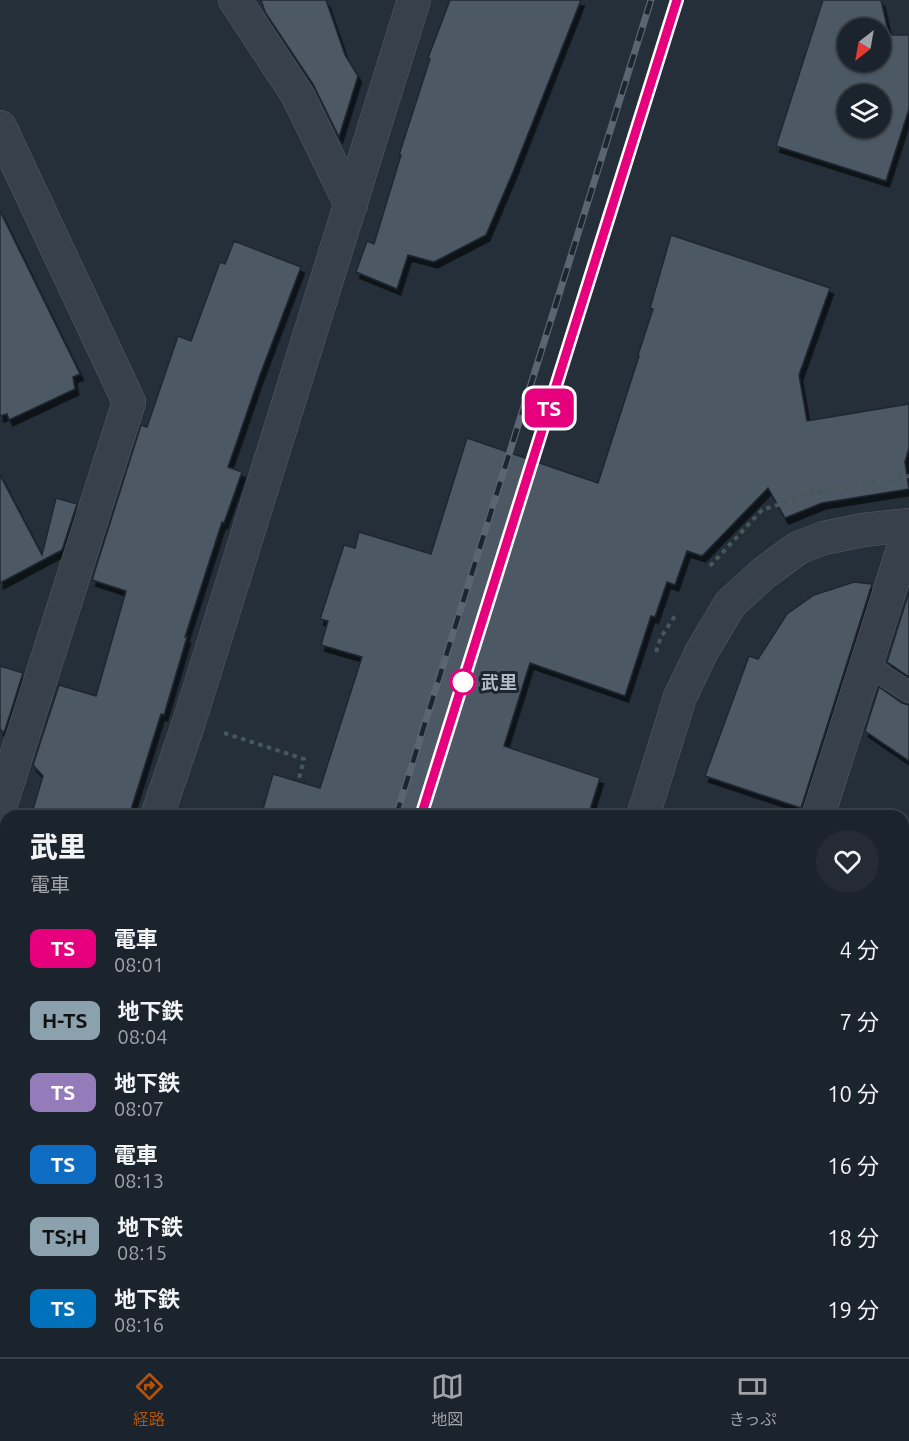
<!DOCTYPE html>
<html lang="ja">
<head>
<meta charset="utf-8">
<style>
	:root { --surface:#1b232c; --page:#242b34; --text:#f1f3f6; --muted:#a0a4a9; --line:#394048; --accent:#b45309 }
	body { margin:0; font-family:Ubuntu,"Noto Sans JP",sans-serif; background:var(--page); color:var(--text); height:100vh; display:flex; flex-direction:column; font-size:22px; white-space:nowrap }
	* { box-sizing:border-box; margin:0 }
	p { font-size:20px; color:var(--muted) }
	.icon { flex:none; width:33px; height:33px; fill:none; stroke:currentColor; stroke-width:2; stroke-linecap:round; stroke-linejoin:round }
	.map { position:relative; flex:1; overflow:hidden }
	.details { position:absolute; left:0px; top:810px; width:909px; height:548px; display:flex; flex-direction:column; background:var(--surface); border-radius:18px 18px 0 0; box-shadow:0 2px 4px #0004,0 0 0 2px var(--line) }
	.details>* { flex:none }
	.badge { padding:0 12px; border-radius:9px; font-size:21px; line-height:39px }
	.needle { width:39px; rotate:211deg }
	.fabs { position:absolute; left:837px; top:18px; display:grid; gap:12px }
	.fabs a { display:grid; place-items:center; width:54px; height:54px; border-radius:50%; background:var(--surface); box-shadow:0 2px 4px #0004,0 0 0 2px var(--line); font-size:30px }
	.map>.badge { position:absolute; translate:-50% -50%; box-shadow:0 0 0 3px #fff }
	.round { display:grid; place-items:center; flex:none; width:63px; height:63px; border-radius:32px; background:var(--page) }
	.head { display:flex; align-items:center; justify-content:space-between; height:102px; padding:0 30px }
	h1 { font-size:28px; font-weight:800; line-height:45px }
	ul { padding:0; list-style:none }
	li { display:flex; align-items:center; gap:18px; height:72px; padding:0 30px }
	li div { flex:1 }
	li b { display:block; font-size:22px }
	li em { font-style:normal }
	li .badge { min-width:66px; font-weight:700; text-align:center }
	.tab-bar { display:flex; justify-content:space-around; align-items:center; height:84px; border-top:2px solid var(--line); background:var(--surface); font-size:16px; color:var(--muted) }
	.tab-bar a { display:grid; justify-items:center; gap:3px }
	.tab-bar .active { color:var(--accent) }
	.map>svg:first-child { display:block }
	.building { fill:#4d5965; stroke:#1f2731; stroke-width:1.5; fill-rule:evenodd; filter:url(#shadow) }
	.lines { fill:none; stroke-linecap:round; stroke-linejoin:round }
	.service-casing { stroke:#565e68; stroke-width:22 }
	.minor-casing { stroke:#565e68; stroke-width:34 }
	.tertiary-casing { stroke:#565e68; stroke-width:34 }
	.path { stroke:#46595a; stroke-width:4; stroke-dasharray:4.5 4.5; stroke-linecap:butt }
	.service { stroke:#38404a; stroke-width:21 }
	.minor { stroke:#38404a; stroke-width:33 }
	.tertiary { stroke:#38404a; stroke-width:33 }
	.rail-casing { stroke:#5a6571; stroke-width:7 }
	.rail { stroke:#1d252f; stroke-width:4.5; stroke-dasharray:14; stroke-linecap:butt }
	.line-casing { stroke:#fff; stroke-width:14 }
	.line { stroke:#e6007e; stroke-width:9 }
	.stop-dot { fill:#fff; stroke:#e6007e; stroke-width:3 }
	.labels { text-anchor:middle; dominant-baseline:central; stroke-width:6; stroke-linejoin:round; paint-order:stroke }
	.stop-label { font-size:18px; font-weight:bold; fill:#b3bbc6; stroke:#1d252f; text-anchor:start }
</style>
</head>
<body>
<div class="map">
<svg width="909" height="1357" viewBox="0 0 909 1357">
	<defs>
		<filter id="shadow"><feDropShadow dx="3.5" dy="6" stdDeviation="0" flood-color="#0009"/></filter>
	</defs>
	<rect width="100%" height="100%" fill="#242f3a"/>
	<g class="building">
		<path d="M 261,0 L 326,0 L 345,55 L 358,76 L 339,137 L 313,84 L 265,12 Z"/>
		<path d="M 450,0 L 581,0 L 513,172 L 486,235 L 434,262 L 408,255 L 397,289 L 356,272 L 367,241 L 374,244 L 401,155 L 399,155 L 430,59 L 428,58 Z"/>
		<path d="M 823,0 L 881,0 L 889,35 L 909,35 L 909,109 L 886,181 L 776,146 ZM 848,28 L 880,28 L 880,62 L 848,62 ZM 848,94 L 880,94 L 880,128 L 848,128 Z"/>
		<path d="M 0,211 L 80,374 L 73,377 L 75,389 L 9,420 L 7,414 L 0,416 Z"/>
		<path d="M 671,235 L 830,288 L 799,375 L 807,421 L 909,404 L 909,448 L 905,462 L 909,489 L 822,503 L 785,518 L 768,488 L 702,556 L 687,551 L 675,585 L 667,582 L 655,617 L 651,616 L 625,696 L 530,663 L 504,746 L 600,778 L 588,816 L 261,816 L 273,774 L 320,788 L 362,657 L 321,645 L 328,621 L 320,619 L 344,545 L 355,548 L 359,532 L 431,554 L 467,438 L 598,483 L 639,356 L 638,355 L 653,309 L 650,308 Z"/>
		<path d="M 234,241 L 301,267 L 260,375 L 228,467 L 242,472 L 224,523 L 222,522 L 185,637 L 187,637 L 164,715 L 161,714 L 129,816 L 31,816 L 43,776 L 33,765 L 59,685 L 96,696 L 126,591 L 92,580 L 141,425 L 147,427 L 178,336 L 191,341 L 220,262 L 225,264 Z"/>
		<path d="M 0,475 L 42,555 L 56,498 L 77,504 L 62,550 L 0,583 Z"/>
		<path d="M 854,582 L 872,584 L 801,808 L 705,776 L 749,656 L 758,659 L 787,614 L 814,595 Z"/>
		<path d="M 909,592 L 909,677 L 887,662 Z"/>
		<path d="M 0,666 L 23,673 L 4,733 L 0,729 Z"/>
		<path d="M 879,687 L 902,703 L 909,705 L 909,761 L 865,731 Z"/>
	</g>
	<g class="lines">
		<defs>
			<g id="service">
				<path d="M 866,664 L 909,692"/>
				<path d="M 809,1352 L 826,1357"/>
				<path d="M 86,1357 L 86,1352"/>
			</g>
			<g id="minor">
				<path d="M 235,0 L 297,94 L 351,205"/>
				<path d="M 0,127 L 129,402 L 0,807"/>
				<path d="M 157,816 L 189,722 L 414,0"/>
				<path d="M 818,816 L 909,530"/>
				<path d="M 0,1016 L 6,1014"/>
				<path d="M 903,1181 L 909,1191"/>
				<path d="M 647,1357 L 649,1352"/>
			</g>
			<g id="tertiary">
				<path d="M 643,816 L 680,697 L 702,651 L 730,604 L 764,573 L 798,548 L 824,538 L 863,530 L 909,525"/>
				<path d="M 380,1357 L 382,1352"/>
				<path d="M 517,1357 L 519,1352"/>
			</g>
		</defs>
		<use href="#service" class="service-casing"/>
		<use href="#minor" class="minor-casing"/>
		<use href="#tertiary" class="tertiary-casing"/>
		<g class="path">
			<path d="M 710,566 L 762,510 L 814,493 L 909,476"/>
			<path d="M 656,652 L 661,637 L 675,616"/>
			<path d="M 224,733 L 304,759 L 298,782"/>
			<path d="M 333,1357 L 335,1352"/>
		</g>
		<use href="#service" class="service"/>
		<use href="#minor" class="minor"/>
		<use href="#tertiary" class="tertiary"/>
		<defs>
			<g id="rail">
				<path d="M 396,816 L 651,0"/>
				<path d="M 421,816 L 677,0"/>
				<path d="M 223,1357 L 225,1352"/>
				<path d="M 249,1357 L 251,1352"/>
			</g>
		</defs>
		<use href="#rail" class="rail-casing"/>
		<use href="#rail" class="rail"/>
	</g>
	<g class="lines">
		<defs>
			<path id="line" d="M 421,816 L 677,0"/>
		</defs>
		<use href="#line" class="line-casing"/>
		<use href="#line" class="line"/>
	</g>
	<circle class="stop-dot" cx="463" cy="682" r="12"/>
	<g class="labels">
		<g class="stop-label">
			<text x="481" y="682">武里</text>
		</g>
	</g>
</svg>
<div class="fabs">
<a><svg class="needle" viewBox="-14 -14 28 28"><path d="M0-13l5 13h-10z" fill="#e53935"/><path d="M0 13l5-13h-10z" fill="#a0a4a9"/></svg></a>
<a><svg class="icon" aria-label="layers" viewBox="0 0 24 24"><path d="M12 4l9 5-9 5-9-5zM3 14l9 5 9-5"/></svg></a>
</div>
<b class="badge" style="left:549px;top:408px;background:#e6007e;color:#fff">TS</b>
<section class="details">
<div class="head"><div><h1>武里</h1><p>電車</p></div><a class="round"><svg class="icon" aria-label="heart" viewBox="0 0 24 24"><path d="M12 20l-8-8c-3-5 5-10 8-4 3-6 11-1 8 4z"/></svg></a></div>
<ul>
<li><span class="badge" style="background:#e6007e;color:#fff">TS</span><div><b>電車</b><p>08:01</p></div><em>4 分</em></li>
<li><span class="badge" style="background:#8ba2ae;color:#111">H-TS</span><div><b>地下鉄</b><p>08:04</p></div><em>7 分</em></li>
<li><span class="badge" style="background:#937cb9;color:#fff">TS</span><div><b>地下鉄</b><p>08:07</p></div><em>10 分</em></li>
<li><span class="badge" style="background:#0f6cc3;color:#fff">TS</span><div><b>電車</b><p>08:13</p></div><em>16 分</em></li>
<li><span class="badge" style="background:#8ba2ae;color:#111">TS;H</span><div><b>地下鉄</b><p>08:15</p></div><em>18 分</em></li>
<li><span class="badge" style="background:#0072bc;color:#fff">TS</span><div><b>地下鉄</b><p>08:16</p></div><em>19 分</em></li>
</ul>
</section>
</div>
<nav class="tab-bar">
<a class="active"><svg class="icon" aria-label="directions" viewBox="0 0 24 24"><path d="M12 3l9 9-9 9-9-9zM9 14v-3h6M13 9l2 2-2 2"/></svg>経路</a>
<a><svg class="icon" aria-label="map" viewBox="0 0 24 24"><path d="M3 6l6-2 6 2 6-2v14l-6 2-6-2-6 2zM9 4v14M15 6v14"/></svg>地図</a>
<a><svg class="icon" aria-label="tickets" viewBox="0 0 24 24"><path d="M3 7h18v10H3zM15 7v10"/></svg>きっぷ</a>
</nav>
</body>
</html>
